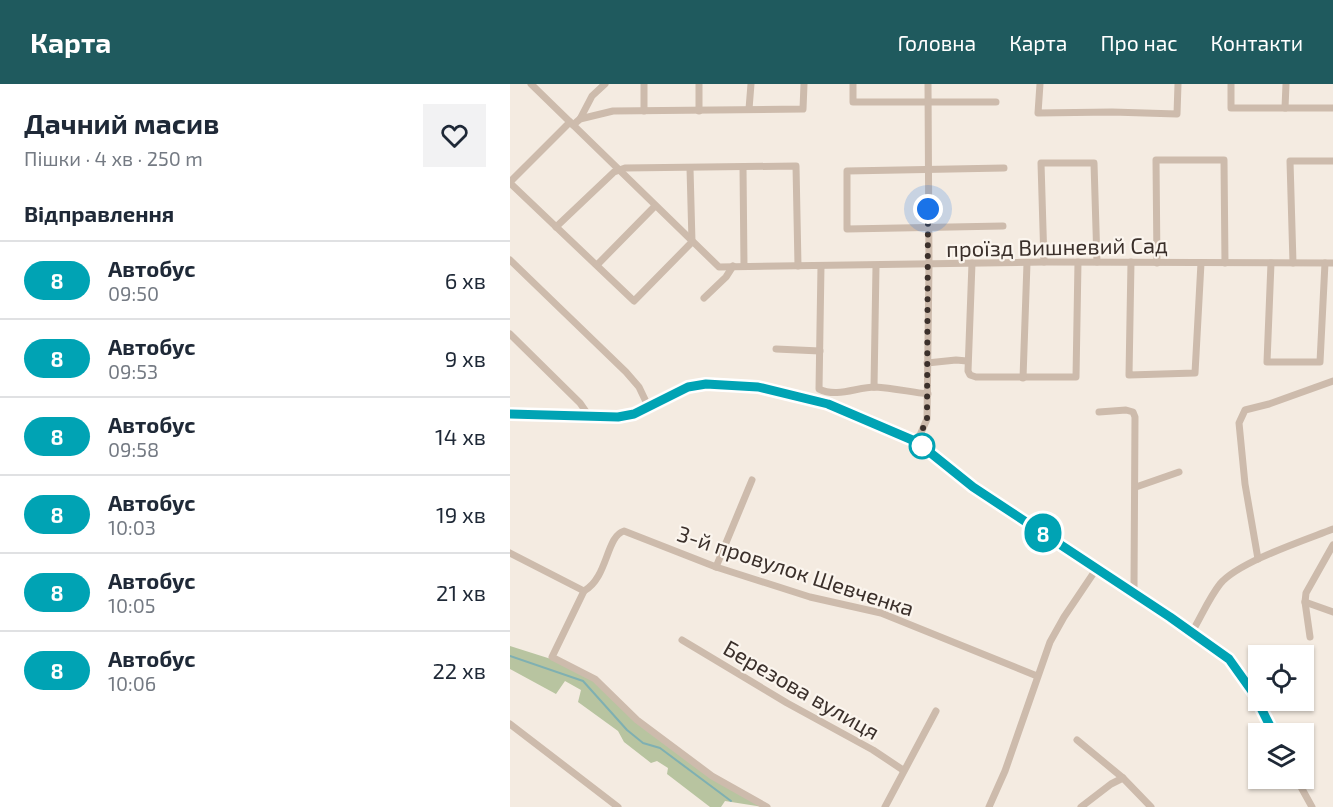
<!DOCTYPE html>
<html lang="uk">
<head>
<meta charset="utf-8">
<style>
	:root { --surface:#fff; --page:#f2f2f3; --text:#1f2937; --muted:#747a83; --line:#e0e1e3; --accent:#1f5a5e }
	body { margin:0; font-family:"Exo 2",sans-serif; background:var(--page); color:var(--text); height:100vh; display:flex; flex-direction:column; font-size:22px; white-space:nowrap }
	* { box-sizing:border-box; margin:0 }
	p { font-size:20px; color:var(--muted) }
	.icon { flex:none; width:33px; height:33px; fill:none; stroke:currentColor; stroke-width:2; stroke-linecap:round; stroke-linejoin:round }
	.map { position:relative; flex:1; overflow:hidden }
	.side { display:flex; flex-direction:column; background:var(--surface); width:510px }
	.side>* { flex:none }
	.badge { padding:0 12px; border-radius:20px; font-size:21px; line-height:39px }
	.controls { position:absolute; left:738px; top:561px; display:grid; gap:12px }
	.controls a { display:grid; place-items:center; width:66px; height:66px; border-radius:0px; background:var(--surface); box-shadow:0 2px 4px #0004; font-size:30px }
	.you { position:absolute; width:30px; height:30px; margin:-15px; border:4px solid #fff; border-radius:50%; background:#1a73e8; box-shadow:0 0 0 9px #1a73e833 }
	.map>.badge { position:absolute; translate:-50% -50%; box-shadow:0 0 0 3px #fff }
	h2 { padding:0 24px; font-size:22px; line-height:54px }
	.round { display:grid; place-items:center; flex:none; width:63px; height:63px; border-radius:0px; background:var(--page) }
	.head { display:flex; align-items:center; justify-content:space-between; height:102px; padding:0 24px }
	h1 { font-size:28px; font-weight:700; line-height:45px }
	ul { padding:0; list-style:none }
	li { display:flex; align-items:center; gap:18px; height:78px; padding:0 24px; border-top:2px solid var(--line) }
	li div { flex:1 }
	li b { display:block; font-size:22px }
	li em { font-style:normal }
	li .badge { min-width:66px; font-weight:700; text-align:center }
	header { display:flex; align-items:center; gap:36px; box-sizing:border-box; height:84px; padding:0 30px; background:var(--accent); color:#fff }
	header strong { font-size:28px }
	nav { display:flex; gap:33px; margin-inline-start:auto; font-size:21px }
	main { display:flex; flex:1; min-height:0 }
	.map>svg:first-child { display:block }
	.green { fill:#b8c4a0 }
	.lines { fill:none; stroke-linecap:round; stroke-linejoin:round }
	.stream { stroke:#7fb0b2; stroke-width:2 }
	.minor { stroke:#cdbbac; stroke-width:7 }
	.line-casing { stroke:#fff; stroke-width:14 }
	.line { stroke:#00a3b4; stroke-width:9 }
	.walk { stroke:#3b302b; stroke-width:6; stroke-dasharray:0 10.8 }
	.stop-dot { fill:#fff; stroke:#00a3b4; stroke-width:3 }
	.labels { text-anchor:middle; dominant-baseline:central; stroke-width:4.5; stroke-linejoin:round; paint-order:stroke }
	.street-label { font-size:22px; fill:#3b302b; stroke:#fbf5ee }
</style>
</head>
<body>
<header>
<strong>Карта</strong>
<nav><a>Головна</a><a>Карта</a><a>Про нас</a><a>Контакти</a></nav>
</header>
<main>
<section class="side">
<div class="head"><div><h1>Дачний масив</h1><p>Пішки · 4 хв · 250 m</p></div><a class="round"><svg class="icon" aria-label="heart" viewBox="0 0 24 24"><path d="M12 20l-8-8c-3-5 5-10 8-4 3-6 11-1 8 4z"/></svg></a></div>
<h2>Відправлення</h2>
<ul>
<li><span class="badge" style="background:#00a3b4;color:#fff">8</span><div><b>Автобус</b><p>09:50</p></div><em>6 хв</em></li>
<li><span class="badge" style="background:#00a3b4;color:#fff">8</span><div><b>Автобус</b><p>09:53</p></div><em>9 хв</em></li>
<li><span class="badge" style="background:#00a3b4;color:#fff">8</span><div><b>Автобус</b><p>09:58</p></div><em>14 хв</em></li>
<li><span class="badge" style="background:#00a3b4;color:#fff">8</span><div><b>Автобус</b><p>10:03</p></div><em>19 хв</em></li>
<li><span class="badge" style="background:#00a3b4;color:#fff">8</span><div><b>Автобус</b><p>10:05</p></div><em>21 хв</em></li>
<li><span class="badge" style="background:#00a3b4;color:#fff">8</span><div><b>Автобус</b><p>10:06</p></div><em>22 хв</em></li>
</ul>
</section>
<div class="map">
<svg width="823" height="723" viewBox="0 0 823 723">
	<rect width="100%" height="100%" fill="#f4ebe1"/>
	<path class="green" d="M 0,562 L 41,575 L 84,596 L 126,638 L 253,723 L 215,717 L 211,723 L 200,723 L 157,690 L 158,684 L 147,677 L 141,679 L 114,658 L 108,647 L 68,618 L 71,606 L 55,597 L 46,610 L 0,585 Z"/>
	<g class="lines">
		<path class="stream" d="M 0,572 L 73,597 L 117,646 L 133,659 L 150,664 L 221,717"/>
		<g class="minor">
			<path d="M 21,0 L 209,183 L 534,178 L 823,179"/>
			<path d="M 134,0 L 134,27"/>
			<path d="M 343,0 L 343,18 L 486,18"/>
			<path d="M 530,0 L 528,29 L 602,28 L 667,30 L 668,0"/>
			<path d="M 721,0 L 721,24 L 823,24"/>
			<path d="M 775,24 L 776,0"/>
			<path d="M 239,25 L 241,0"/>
			<path d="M 189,27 L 189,0"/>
			<path d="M 70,35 L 82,12 L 95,0"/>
			<path d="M 63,41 L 70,35 L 103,27 L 293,25 L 294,0"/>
			<path d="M 233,83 L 234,182"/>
			<path d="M 0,98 L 60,38"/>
			<path d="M 0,99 L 124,217 L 182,158 L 180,84"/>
			<path d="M 493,142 L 337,145 L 337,87 L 494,84"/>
			<path d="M 46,143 L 104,88 L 115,84 L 286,82 L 288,182"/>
			<path d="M 0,176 L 116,288 L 129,303 L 139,324"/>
			<path d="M 534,178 L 531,79 L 584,79 L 587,178"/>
			<path d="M 621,178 L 619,291 L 685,289 L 691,179"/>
			<path d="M 462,179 L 458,287 L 460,291 L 466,293 L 566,293 L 568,178"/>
			<path d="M 647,179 L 646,76 L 714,76 L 715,179"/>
			<path d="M 761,179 L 757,278 L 810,278 L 815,179"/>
			<path d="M 783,179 L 780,77 L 823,77"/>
			<path d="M 87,181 L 145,122"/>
			<path d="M 311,182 L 309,305 C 327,314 347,303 365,303 C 383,304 400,308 418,310"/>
			<path d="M 194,214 L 216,193 L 223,182"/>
			<path d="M 0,250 L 70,319 L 79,332"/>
			<path d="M 266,265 L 310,267"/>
			<path d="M 417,279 L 446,276 L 457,277"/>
			<path d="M 513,294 L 517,179"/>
			<path d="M 364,303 L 366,182"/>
			<path d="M 589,328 L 616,326 L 623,328 L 625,333 L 624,503 L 621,508"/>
			<path d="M 0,330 L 108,333 L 124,330 L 178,303 L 197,300 L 248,303 L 318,320 L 407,358 L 463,403 L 678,545 L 719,575 L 744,610 L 764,650"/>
			<path d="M 407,358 L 417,335 L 419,181 L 418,0"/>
			<path d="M 626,403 L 669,388"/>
			<path d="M 0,469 L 74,507 C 98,494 96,452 114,447 L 206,483 L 300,513 L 371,529 L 527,592"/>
			<path d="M 748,475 L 735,400 L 729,339 L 735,326 L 759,320 L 823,297"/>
			<path d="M 206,483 L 242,396"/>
			<path d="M 74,507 L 42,573 L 85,595 L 127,636 L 202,692 L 257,723"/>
			<path d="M 795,518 L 796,509 L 823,461"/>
			<path d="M 682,548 C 691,533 699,514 710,500 C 728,478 795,456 823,445"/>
			<path d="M 800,553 L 795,518 L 823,528"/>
			<path d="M 172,556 L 277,619 L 363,666 L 393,686"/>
			<path d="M 0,640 L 108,723"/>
			<path d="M 567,656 L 613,694 L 641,723"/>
			<path d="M 786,694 L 802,723"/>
			<path d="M 375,723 L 426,627"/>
			<path d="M 479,723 L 495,687 L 540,558 L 554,533 L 587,484"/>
			<path d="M 571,723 L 601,700 L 613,694"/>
		</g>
	</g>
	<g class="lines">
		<defs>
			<path id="line" d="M 0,330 L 108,333 L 124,330 L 178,303 L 196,300 L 248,303 L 318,320 L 407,358 L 463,403 L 660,533 L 719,575 L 744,610 L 764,650"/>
		</defs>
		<use href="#line" class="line-casing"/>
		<use href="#line" class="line"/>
		<path class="walk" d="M 412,362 L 407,358 L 417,335 L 418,125"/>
	</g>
	<circle class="stop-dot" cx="412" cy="362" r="12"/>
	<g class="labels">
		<g class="street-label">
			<text transform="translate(547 162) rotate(-1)">проїзд Вишневий Сад</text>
			<text transform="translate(286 486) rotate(18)">3-й провулок Шевченка</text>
			<text transform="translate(292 605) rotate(30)">Березова вулиця</text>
		</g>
	</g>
</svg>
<div class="controls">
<a><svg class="icon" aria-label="locate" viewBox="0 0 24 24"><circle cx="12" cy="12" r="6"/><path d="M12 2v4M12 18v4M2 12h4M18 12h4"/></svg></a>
<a><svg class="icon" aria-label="layers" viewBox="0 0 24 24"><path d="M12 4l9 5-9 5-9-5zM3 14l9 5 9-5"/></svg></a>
</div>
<div class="you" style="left:418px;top:125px"></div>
<b class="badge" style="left:533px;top:449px;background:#00a3b4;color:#fff">8</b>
</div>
</main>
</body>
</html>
